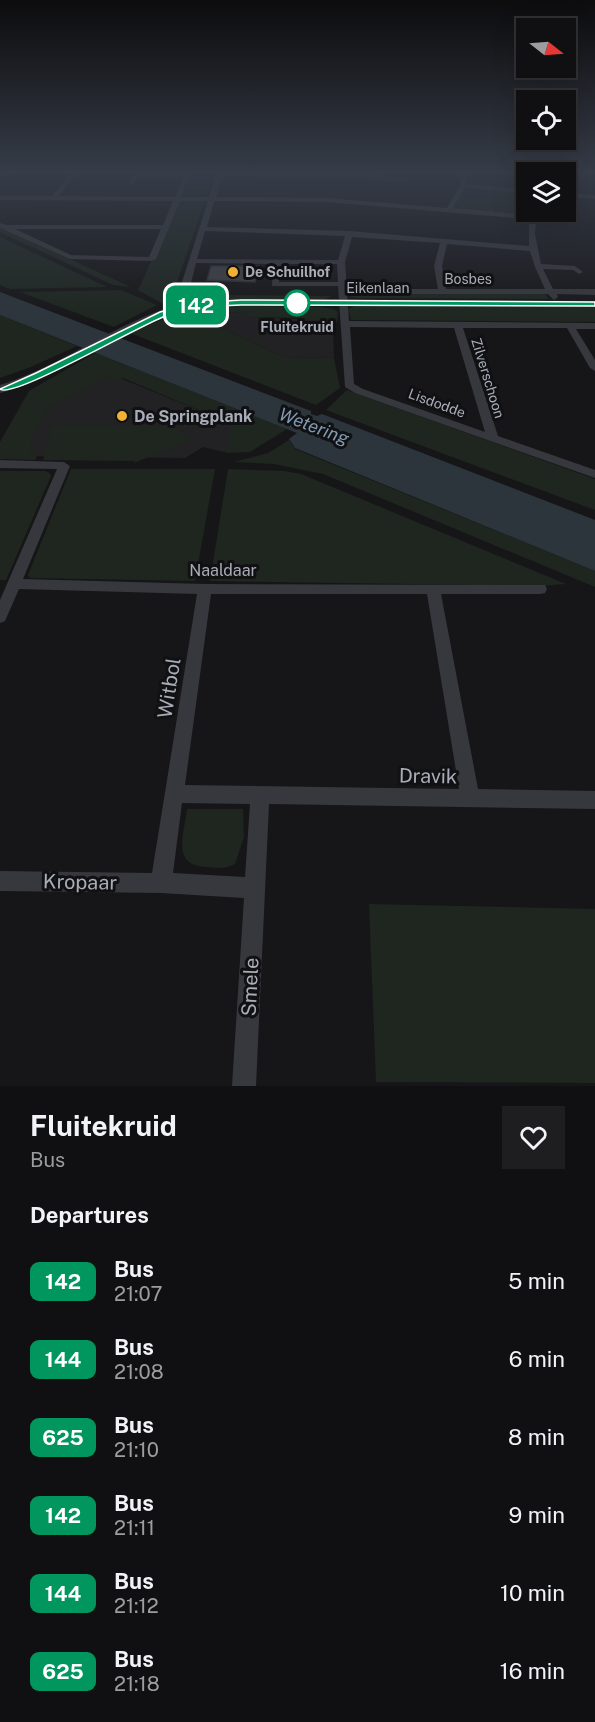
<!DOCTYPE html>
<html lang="en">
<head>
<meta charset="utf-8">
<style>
	:root { --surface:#101012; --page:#1e1e20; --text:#f1f3f6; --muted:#9c9d9f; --line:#303032 }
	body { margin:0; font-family:"Public Sans",sans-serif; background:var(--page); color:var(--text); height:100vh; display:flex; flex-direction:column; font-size:22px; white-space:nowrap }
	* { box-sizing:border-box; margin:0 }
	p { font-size:20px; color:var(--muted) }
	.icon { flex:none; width:33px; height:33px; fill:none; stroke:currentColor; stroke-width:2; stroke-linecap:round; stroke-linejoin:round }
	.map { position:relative; height:1086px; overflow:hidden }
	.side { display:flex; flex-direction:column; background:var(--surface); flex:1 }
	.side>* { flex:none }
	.badge { padding:0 12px; border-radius:9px; font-size:21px; line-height:39px }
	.needle { width:39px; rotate:107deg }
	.tools { position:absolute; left:516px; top:18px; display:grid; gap:12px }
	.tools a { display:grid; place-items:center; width:60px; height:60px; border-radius:0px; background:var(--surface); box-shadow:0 6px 24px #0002,0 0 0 2px var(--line); font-size:30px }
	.map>.badge { position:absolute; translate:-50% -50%; box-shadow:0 0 0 3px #fff }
	h2 { padding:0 30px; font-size:22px; line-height:54px }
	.round { display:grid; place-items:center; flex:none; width:63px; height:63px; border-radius:0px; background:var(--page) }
	.head { display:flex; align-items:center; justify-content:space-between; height:102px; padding:0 30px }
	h1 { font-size:28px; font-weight:700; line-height:45px }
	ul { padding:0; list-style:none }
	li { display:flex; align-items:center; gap:18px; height:78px; padding:0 30px }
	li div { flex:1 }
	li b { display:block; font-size:22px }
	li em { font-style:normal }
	li .badge { min-width:66px; font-weight:700; text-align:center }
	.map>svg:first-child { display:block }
	.built { fill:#222225 }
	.green { fill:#1e261f }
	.water { fill:#2c353c }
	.building { fill:#404145; stroke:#303034; stroke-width:1.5 }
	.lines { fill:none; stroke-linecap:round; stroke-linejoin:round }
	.minor { fill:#37383d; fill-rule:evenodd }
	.tertiary { fill:#37383d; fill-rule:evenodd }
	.line { fill:#00965e; stroke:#fff; stroke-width:1.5 }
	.poi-dot { fill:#f2b134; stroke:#111113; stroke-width:2 }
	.stop-dot { fill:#fff; stroke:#00965e; stroke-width:3 }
	.labels { text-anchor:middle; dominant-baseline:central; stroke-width:6; stroke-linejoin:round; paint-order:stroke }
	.far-poi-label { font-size:14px; font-weight:bold; fill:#a8adb8; stroke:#111113; text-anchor:start }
	.far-street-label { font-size:14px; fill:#a8adb8; stroke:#111113 }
	.far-stop-label { font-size:14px; font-weight:bold; fill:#a8adb8; stroke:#111113 }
	.poi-label { font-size:16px; font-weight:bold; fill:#a8adb8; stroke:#111113; text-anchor:start }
	.street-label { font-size:16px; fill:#a8adb8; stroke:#111113 }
	.water-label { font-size:18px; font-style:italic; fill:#7f9bb3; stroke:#111113 }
	.near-street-label { font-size:20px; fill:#a8adb8; stroke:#111113 }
</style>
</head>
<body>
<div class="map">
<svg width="595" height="1086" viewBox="0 0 595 1086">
	<rect width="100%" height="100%" fill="#161618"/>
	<g class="built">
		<path d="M 215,312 L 250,313 L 249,317 L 325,320 L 333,324 L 334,358 L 284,357 L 213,324 Z"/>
		<path d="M 88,365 L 235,425 L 228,453 L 203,447 L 185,458 L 21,456 L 33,405 Z"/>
	</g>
	<g class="green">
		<path d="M 191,173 L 215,173 L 208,194 L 201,196 L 182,195 Z"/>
		<path d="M 463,186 L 526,191 L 526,212 L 534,212 L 532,217 L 450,208 Z"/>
		<path d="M 184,200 L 203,201 L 204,203 L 177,282 L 179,298 L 163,304 L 138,290 L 179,201 Z"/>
		<path d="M 0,227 L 131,287 L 113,285 L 0,232 Z"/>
		<path d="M 0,237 L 107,287 L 10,289 L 0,285 Z"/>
		<path d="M 121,290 L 157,305 L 114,327 L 20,292 Z"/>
		<path d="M 349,294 L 545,294 L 549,299 L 357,298 L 351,297 Z"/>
		<path d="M 224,295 L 332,296 L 323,300 L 203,300 L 196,297 Z"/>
		<path d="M 220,306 L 319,307 L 333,309 L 338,312 L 337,322 L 333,324 L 325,320 L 299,320 L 299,318 L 249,317 L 249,313 L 216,312 L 213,324 L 284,357 L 334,358 L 340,388 L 316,405 L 130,333 L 176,314 Z"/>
		<path d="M 355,306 L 595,307 L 595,322 L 351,320 L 348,309 Z"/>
		<path d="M 0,315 L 77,346 L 31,367 L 0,378 Z"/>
		<path d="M 95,353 L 287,429 L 250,452 L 226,453 L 232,424 L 123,378 L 117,381 L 106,377 L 51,407 L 47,408 L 33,436 L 29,452 L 39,451 L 35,460 L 0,459 L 0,442 L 29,391 Z"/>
		<path d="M 347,390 L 595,479 L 595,510 L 326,410 Z"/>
		<path d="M 54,425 L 174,426 L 191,440 L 134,463 L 135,461 L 43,460 L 51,427 Z"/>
		<path d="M 289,440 L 295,449 L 595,571 L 595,587 L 323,474 L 274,464 L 234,462 L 268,453 Z"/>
		<path d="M 71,469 L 215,469 L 195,581 L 30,578 L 28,575 Z"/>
		<path d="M 228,469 L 284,471 L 301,474 L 566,584 L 540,586 L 210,581 Z"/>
		<path d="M 0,471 L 45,471 L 50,473 L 51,476 L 6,580 L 0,580 Z"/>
		<path d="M 187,809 L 243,809 L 244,837 L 235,864 C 226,869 218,868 207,867 C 171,866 184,835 187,809 Z"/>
		<path d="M 369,904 L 595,909 L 595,1083 L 376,1082 Z"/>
	</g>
	<path class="water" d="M 0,292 L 311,411 L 311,414 L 317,416 L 322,414 L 595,520 L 595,571 L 295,448 L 289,439 L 297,433 L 0,315 Z"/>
	<path class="building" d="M 211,266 L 258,266 L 255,282 L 207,280 Z"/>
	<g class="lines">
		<g class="minor">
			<path d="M 0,173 L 20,173 L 0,177 Z"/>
			<path d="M 71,173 L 77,173 L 59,196 L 175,197 L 183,177 L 140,177 L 132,185 L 128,185 L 132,176 L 139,173 L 191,173 L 181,197 L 209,197 L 217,173 L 373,174 L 407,180 L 404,182 L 373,180 L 370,178 L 222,176 L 216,197 L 327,198 L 447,208 L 460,186 L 462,173 L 468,173 L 466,184 L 526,189 L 526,193 L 465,188 L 453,208 L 530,215 L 531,212 L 537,212 L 535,234 L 541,264 L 575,266 L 583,272 L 579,274 L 573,270 L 543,269 L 553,289 L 595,289 L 595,295 L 557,294 L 558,297 L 554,300 L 548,294 L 347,294 L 349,321 L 595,323 L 595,329 L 576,329 L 595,360 L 595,371 L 590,368 L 567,328 L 463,328 L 498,436 L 595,470 L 595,478 L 355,393 L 345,387 L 338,286 L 272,286 L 273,264 L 196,263 L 189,291 L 198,305 L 191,307 L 181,291 L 182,282 L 208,201 L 180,201 L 156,259 L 152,261 L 70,259 L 0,228 L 0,223 L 7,225 L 163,225 L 173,201 L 0,200 L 0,196 L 52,196 ZM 214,201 L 327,202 L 529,219 L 529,246 L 350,231 L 207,227 ZM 15,229 L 161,229 L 149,257 L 71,255 ZM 205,231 L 345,236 L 338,260 L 197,259 ZM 352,237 L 440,243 L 434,266 L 438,289 L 347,289 L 345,262 ZM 447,244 L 530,251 L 535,267 L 545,289 L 446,289 L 442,266 ZM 281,264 L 337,264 L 338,282 L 279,282 ZM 350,327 L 454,328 L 485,432 L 363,389 L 354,384 Z"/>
			<path d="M 566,193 L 595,195 L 595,199 L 566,197 Z"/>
			<path d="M 0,460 L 64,462 L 70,466 L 23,579 L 205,584 L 545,585 L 547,589 L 545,593 L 540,594 L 441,594 L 478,789 L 595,791 L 595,809 L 269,804 L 256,1086 L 232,1086 L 244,898 L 161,893 L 0,891 L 0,871 L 152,873 L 197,594 L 19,589 L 5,621 L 0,623 L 0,600 L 57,469 L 0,468 ZM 211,594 L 427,594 L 459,789 L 185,785 ZM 182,803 L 250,804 L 245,877 L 173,873 Z"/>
		</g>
		<path class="tertiary" d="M 241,299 L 595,301 L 595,307 L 241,305 C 223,306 203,305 186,309 C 119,325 67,376 0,393 L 0,385 C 62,366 114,323 177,305 C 197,299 220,300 241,299 Z"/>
	</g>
	<linearGradient id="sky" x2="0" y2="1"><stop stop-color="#0c0c0d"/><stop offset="0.53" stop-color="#363c48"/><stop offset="1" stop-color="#363c48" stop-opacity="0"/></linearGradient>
	<rect width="595" height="325" fill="url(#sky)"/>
	<path class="line" d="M 241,300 L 595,302 L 595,306 L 241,305 C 216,306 192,307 168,315 C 141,324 12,400 0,389 L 36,373 L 160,312 L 194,303 Z"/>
	<g class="poi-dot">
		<circle cx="233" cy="272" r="6"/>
		<circle cx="122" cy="416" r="6"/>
	</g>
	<circle class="stop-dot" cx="297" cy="303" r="12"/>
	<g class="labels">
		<g class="far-poi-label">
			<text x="245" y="272">De Schuilhof</text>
		</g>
		<g class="far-street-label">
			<text x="468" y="279">Bosbes</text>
			<text x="378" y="288">Eikenlaan</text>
			<text transform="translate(488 378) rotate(73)">Zilverschoon</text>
			<text transform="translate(437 403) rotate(20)">Lisdodde</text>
		</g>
		<g class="far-stop-label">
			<text x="297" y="327">Fluitekruid</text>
		</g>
		<g class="poi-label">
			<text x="134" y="416">De Springplank</text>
		</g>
		<g class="street-label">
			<text x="223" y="570">Naaldaar</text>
		</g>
		<g class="water-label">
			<text transform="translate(314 426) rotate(21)">Wetering</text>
		</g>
		<g class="near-street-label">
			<text transform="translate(169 688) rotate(-81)">Witbol</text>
			<text transform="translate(428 776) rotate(1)">Dravik</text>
			<text transform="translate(80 882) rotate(1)">Kropaar</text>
			<text transform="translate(250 987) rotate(-87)">Smele</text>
		</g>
	</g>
</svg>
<div class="tools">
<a><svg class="needle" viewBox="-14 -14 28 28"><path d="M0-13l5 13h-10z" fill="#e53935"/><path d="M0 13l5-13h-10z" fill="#9c9d9f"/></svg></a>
<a><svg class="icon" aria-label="locate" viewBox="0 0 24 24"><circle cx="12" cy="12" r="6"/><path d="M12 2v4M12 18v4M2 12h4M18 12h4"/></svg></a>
<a><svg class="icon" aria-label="layers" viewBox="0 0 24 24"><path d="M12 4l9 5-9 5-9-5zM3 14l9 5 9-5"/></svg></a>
</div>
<b class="badge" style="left:196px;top:305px;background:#00965e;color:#fff">142</b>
</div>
<section class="side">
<div class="head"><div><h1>Fluitekruid</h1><p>Bus</p></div><a class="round"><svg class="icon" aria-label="heart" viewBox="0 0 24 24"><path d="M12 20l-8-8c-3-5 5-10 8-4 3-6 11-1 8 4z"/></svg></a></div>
<h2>Departures</h2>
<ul>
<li><span class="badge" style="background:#00965e;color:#fff">142</span><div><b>Bus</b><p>21:07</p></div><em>5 min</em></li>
<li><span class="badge" style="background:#00965e;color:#fff">144</span><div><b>Bus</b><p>21:08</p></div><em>6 min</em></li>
<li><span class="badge" style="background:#00965e;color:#fff">625</span><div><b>Bus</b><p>21:10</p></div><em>8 min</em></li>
<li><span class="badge" style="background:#00965e;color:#fff">142</span><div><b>Bus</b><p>21:11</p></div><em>9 min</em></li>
<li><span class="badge" style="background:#00965e;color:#fff">144</span><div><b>Bus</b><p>21:12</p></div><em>10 min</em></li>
<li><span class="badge" style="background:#00965e;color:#fff">625</span><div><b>Bus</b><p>21:18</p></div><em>16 min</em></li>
</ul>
</section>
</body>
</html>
